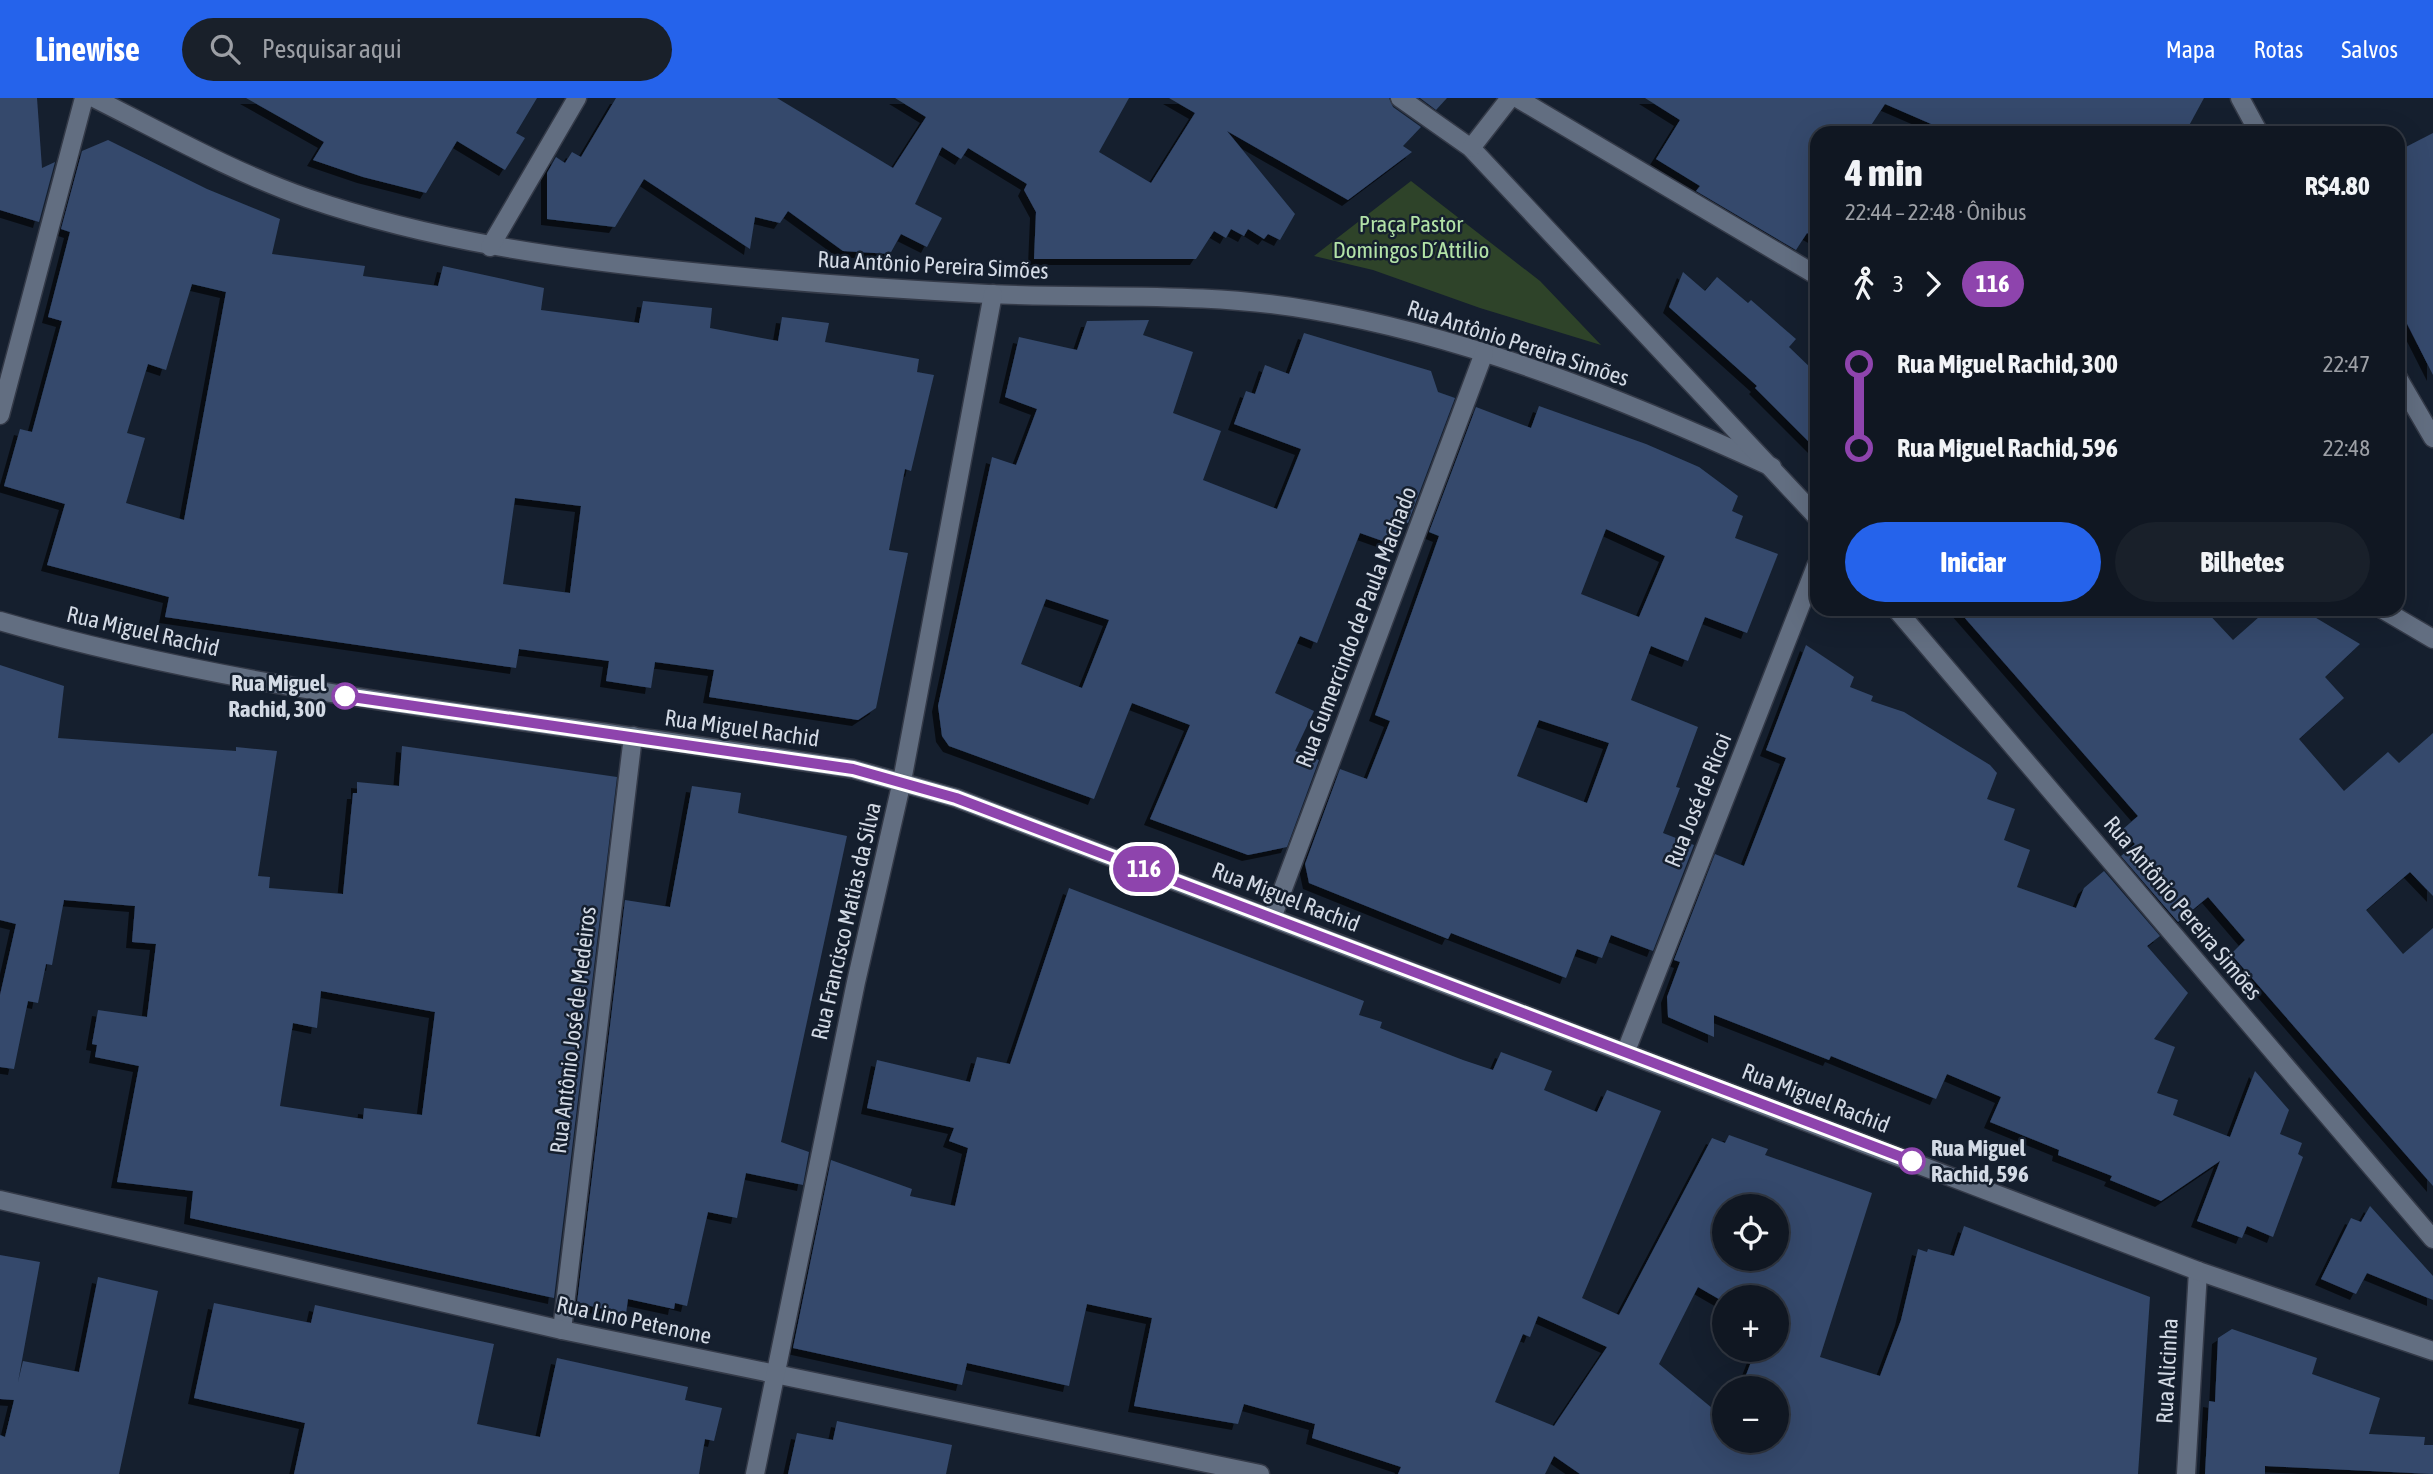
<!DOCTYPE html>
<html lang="pt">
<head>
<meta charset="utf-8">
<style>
	:root { --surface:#101722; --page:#19202a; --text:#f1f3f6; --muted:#9c9fa5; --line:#303640; --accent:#2563eb }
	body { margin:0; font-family:"Asap Condensed",sans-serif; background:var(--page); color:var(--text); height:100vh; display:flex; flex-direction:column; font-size:26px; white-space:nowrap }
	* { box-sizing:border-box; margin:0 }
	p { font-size:23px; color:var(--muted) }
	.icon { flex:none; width:38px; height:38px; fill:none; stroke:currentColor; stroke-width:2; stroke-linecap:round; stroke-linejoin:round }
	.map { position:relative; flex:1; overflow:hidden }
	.details { position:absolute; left:1810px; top:28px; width:595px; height:490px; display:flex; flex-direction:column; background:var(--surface); border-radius:21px; box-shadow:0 7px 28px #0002,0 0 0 2px var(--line) }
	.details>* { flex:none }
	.badge { padding:0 14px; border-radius:23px; font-size:24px; line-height:46px }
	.fabs { position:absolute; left:1712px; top:1096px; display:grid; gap:14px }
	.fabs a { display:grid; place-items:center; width:77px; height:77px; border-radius:50%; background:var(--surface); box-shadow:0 7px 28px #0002,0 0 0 2px var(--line); font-size:35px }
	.map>.badge { position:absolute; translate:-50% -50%; box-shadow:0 0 0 4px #fff }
	.legs { display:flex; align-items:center; gap:10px; height:77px; padding:0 35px; font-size:23px }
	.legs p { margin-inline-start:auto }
	.headline { display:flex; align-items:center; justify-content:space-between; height:119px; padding:0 35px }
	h1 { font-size:38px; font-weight:800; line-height:52px }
	.button { display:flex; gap:14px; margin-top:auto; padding:14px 35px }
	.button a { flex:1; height:80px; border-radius:42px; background:var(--accent); color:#fff; font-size:28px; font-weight:800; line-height:80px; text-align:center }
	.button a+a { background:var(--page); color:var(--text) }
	ul { padding:0 35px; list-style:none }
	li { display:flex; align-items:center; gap:24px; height:84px; font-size:26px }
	li i { display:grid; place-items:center; width:10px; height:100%; margin:0 9px; background:currentColor }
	li i::after { content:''; width:18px; height:18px; margin:-9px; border:5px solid; border-radius:50%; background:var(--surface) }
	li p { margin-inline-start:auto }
	li:first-child i { background:linear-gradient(#0000 50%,currentColor 0) }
	li:last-child i { background:linear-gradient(currentColor 50%,#0000 0) }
	header { display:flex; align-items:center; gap:42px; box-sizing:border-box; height:98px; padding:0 35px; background:var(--accent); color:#fff }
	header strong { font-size:33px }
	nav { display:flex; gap:38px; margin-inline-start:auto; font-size:24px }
	.search { width:490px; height:63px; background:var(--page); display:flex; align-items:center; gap:18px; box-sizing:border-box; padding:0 24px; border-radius:38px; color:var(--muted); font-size:26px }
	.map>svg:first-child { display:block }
	.green { fill:#2e4329 }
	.building { fill:#34496c; fill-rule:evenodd; filter:url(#shadow) }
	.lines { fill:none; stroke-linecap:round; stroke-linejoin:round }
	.service-casing { stroke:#343a48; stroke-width:21 }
	.minor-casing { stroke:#343a48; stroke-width:21 }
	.secondary-casing { stroke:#343a48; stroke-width:21 }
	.service { stroke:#626e81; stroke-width:18 }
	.minor { stroke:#626e81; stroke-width:18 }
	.secondary { stroke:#626e81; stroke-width:18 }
	.line-1-casing { stroke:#fff; stroke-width:16 }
	.line-1 { stroke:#8e44ad; stroke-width:10 }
	.stop-1-dot { fill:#fff; stroke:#8e44ad; stroke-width:3.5 }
	.labels { text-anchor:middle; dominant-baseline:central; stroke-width:5; stroke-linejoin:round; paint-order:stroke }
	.park-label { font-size:23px; fill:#b2e2a7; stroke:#151f2e }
	.street-label { font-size:23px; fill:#d3dae5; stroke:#151f2e }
	.stop-label { font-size:23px; font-weight:bold; fill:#d3dae5; stroke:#151f2e; text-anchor:end }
</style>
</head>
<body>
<header>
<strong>Linewise</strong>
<div class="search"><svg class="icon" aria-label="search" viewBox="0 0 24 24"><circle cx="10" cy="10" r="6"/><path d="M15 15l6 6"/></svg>Pesquisar aqui</div>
<nav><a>Mapa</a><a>Rotas</a><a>Salvos</a></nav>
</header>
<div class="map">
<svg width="2433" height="1376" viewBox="0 0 2433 1376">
	<defs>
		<filter id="shadow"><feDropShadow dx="-6" dy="6" stdDeviation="0" flood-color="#0009"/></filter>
	</defs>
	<rect width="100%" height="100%" fill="#151f2e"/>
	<path class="green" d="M 1411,83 L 1540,183 L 1601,247 L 1480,210 L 1373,172 L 1314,158 Z"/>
	<g class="building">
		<path d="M 0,0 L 37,0 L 42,70 L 55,64 L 39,124 L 0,112 Z"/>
		<path d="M 246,0 L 537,0 L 516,35 L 525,40 L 505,72 L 457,43 L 426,95 L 363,79 L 313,62 L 324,44 Z"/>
		<path d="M 616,0 L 777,0 L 893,70 L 926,19 L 895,0 L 1129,0 L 1099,54 L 1151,85 L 1195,15 L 1169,0 L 1389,0 L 1393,9 L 1421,29 L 1403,48 L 1412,54 L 1348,102 L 1227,33 L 1295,116 L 1280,142 L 1268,136 L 1264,141 L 1248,131 L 1244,138 L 1231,131 L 1226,140 L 1214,133 L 1196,161 L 1034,161 L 1036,114 L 1024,92 L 1027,86 L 968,50 L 961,61 L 942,49 L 915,106 L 942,120 L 927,149 L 901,136 L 890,156 L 843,153 L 788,113 L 780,125 L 755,119 L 750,151 L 644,81 L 615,129 L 547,121 L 547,75 L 556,59 L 565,65 L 572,54 L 581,59 Z"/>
		<path d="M 1420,0 L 1447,0 L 1436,12 Z"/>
		<path d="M 1645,0 L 2204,0 L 2185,35 L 1952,35 L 1885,6 L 1866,35 L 1816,35 L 1816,140 L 1807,135 L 1796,152 L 1696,93 L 1700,88 L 1656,61 L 1680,22 Z"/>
		<path d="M 2433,35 L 2433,277 L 2398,208 L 2398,53 Z"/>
		<path d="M 108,42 L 207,91 L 280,121 L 272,156 L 365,168 L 363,178 L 438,188 L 443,168 L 544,190 L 541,212 L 639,225 L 643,203 L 712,210 L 710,230 L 778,243 L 782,219 L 829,225 L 825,244 L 919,261 L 917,274 L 934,277 L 911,373 L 905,371 L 889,452 L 908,455 L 876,610 L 858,622 L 709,599 L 714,572 L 655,564 L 651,590 L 606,583 L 609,563 L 519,551 L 516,570 L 165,519 L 169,499 L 47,467 L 65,406 L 4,388 L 20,331 L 32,334 L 62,223 L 48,219 L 70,134 L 61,131 L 82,53 ZM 192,186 L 226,194 L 184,422 L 126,405 L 145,340 L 127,335 L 148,266 L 166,272 ZM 515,400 L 581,408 L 570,495 L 503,486 Z"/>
		<path d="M 1683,174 L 1705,193 L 1717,179 L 1748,205 L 1751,202 L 1796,241 L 1789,249 L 1816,275 L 1816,351 L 1755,290 L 1757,288 L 1669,209 Z"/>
		<path d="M 1149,222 L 1143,237 L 1193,254 L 1173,315 L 1221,333 L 1203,382 L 1277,411 L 1301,351 L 1234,326 L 1246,293 L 1255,296 L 1265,267 L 1289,276 L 1304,235 L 1431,273 L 1438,294 L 1455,300 L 1408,425 L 1402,423 L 1391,446 L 1360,435 L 1317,545 L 1300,538 L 1275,595 L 1314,613 L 1295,653 L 1319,662 L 1287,749 L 1248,757 L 1150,721 L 1190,627 L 1132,605 L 1094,701 L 949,648 L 942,638 L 938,608 L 992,359 L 1016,367 L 1037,311 L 1005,299 L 1019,239 L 1077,252 L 1087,223 ZM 1046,501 L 1109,522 L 1082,590 L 1021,566 Z"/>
		<path d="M 1539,308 L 1646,346 L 1699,369 L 1738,398 L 1732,413 L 1743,418 L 1735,440 L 1778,456 L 1747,535 L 1705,519 L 1688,563 L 1651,548 L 1631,602 L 1698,629 L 1676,689 L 1680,690 L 1663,735 L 1694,747 L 1653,853 L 1611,837 L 1602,860 L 1577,851 L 1566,880 L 1451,835 L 1448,841 L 1309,785 L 1305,766 L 1340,671 L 1367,681 L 1390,623 L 1375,617 L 1439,438 L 1429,434 L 1476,309 L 1531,330 ZM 1606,431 L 1665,458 L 1639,519 L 1581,496 ZM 1539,622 L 1609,645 L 1587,705 L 1517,678 Z"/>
		<path d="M 1957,511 L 2204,511 L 2233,542 L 2268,511 L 2301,511 L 2360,546 L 2325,579 L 2344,600 L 2299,641 L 2344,693 L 2388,654 L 2399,665 L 2433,635 L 2433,798 L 2410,774 L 2366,812 L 2403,856 L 2433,830 L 2433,1088 L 2231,856 L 2245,842 L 2208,799 L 2178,824 L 2121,758 L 2135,746 L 2122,732 L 2138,718 Z"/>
		<path d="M 1806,547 L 1854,579 L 1850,589 L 1873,598 L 1871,603 L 1904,614 L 1990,667 L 1997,675 L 1987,701 L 2015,711 L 2004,742 L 2030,752 L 2017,789 L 2076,810 L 2084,790 L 2104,773 L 2160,838 L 2147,848 L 2188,895 L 2154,941 L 2175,949 L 2157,995 L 2178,1002 L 2173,1017 L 2230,1039 L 2255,973 L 2289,1012 L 2280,1036 L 2302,1045 L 2298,1056 L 2303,1059 L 2273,1139 L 2247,1128 L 2242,1140 L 2197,1123 L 2220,1063 L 2161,1103 L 2110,1082 L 2112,1078 L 2058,1057 L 2059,1052 L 1990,1024 L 2001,999 L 1947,976 L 1936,1001 L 1831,958 L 1829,962 L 1714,917 L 1714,939 L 1668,919 L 1667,899 L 1680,864 L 1674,862 L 1715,756 L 1744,768 L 1786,660 L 1766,652 Z"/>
		<path d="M 0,567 L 64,588 L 58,640 L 236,653 L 236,649 L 277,653 L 258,778 L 270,779 L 269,790 L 343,796 L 353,695 L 357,695 L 357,684 L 399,688 L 402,648 L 617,679 L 554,1200 L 190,1120 L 193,1093 L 117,1084 L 139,968 L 95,959 L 97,947 L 92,946 L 98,912 L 147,919 L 156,846 L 132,844 L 135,808 L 64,802 L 52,867 L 46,866 L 38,905 L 28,903 L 14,971 L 0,969 L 0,897 L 16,826 L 0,822 ZM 321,893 L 435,914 L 422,1017 L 364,1010 L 363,1021 L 280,1008 L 293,925 L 317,930 Z"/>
		<path d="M 692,688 L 741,695 L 738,715 L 847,738 L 781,1044 L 809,1054 L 803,1087 L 746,1075 L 737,1120 L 708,1114 L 687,1208 L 675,1205 L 674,1211 L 628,1201 L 626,1216 L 577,1205 L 625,802 L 670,809 Z"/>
		<path d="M 1069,790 L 1364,903 L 1359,917 L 1382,924 L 1380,930 L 1463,962 L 1493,972 L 1501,954 L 1552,973 L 1544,992 L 1597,1014 L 1607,992 L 1661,1013 L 1582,1200 L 1619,1217 L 1712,1040 L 1725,1045 L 1729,1037 L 1768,1051 L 1765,1057 L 1872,1095 L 1820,1259 L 1880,1278 L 1901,1222 L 1918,1151 L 1927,1154 L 1928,1151 L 1954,1158 L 1964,1128 L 2150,1199 L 2138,1376 L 1580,1376 L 1554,1358 L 1545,1376 L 1398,1376 L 1401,1369 L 1312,1340 L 1315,1326 L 1244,1306 L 1238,1326 L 1134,1308 L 1152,1220 L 1087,1206 L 1069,1288 L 967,1265 L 962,1287 L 793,1250 L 831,1062 L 912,1091 L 910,1098 L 955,1108 L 968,1050 L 949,1043 L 954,1030 L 867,1010 L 877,962 L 970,984 L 977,959 L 1010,966 ZM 1724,1108 L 1776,1108 L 1776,1160 L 1724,1160 ZM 1698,1189 L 1724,1204 L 1724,1199 L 1776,1199 L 1776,1251 L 1756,1251 L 1741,1290 L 1776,1290 L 1776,1342 L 1724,1342 L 1724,1320 L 1659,1266 ZM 1538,1218 L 1607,1249 L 1554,1328 L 1495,1304 L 1523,1236 L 1530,1239 Z"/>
		<path d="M 2370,1108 L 2433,1178 L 2433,1202 L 2367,1175 L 2356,1196 L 2321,1181 L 2351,1120 L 2361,1124 Z"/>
		<path d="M 0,1157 L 40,1164 L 18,1284 L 23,1263 L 79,1274 L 98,1179 L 158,1193 L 119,1376 L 0,1376 L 0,1337 L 5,1339 L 14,1302 L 0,1301 Z"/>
		<path d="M 214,1205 L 311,1225 L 315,1207 L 494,1246 L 477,1326 L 540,1339 L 557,1260 L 688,1289 L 685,1302 L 722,1310 L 714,1343 L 705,1341 L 699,1376 L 294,1376 L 305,1325 L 194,1300 Z"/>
		<path d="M 2232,1231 L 2317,1260 L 2312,1276 L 2380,1300 L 2369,1336 L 2425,1339 L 2424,1347 L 2433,1347 L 2433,1376 L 2265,1368 L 2265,1376 L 2205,1376 L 2209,1303 L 2215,1304 L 2218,1240 Z"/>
		<path d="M 837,1323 L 952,1347 L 946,1376 L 788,1376 L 797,1335 L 833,1342 Z"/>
	</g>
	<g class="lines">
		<defs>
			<path id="service" d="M 562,1232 L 633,638"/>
			<g id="minor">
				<path d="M 94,0 C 164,35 233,74 307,100 C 432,143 561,161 692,174 C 791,184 889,191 988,196 C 1096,201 1204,193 1311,212 C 1471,239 1625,302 1772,369"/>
				<path d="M 1400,0 L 1471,50 L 1816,418"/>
				<path d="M 1517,0 L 1816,177"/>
				<path d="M 2240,0 L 2259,35"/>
				<path d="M 1471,50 L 1510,0"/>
				<path d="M 490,149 L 577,0"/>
				<path d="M 2398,280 L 2433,340"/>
				<path d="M 0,317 L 84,0"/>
				<path d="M 1896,511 L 2433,1141"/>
				<path d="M 2382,511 L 2433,541"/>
				<path d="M 1272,820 L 1484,255"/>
				<path d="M 1626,953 L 1816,468"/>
				<path d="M 0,1102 L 562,1232 L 1260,1376"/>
				<path d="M 755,1376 L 856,884 L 902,683 L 993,196"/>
				<path d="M 2186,1376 L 2198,1173"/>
			</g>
			<path id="secondary" d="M 0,523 C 181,576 368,602 555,628 C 654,641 753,656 853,671 L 956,700 L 2198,1173 L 2433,1253"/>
		</defs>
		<use href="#service" class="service-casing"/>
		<use href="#minor" class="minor-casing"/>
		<use href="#secondary" class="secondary-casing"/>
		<use href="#service" class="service"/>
		<use href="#minor" class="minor"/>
		<use href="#secondary" class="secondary"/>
	</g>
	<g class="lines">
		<defs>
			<path id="line-1" d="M 345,598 L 853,671 L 956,700 L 1912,1063"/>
		</defs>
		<use href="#line-1" class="line-1-casing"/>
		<use href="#line-1" class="line-1"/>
	</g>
	<g class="stop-1-dot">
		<circle cx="345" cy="598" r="12"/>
		<circle cx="1912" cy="1063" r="12"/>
	</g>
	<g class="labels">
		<g class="park-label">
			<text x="1411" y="126">Praça Pastor<tspan x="1411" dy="26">Domingos D´Attilio</tspan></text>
		</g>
		<g class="street-label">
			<text transform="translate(933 167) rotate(3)">Rua Antônio Pereira Simões</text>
			<text transform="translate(1518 245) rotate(18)">Rua Antônio Pereira Simões</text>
			<text transform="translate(1356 529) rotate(-69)">Rua Gumercindo de Paula Machado</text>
			<text transform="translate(143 533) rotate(13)">Rua Miguel Rachid</text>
			<text transform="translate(742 630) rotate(8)">Rua Miguel Rachid</text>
			<text transform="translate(1698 702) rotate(-68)">Rua José de Ricoi</text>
			<text transform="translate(1286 799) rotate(21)">Rua Miguel Rachid</text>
			<text transform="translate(2183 810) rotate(50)">Rua Antônio Pereira Simões</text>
			<text transform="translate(846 823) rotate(-77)">Rua Francisco Matias da Silva</text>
			<text transform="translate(573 932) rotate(-83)">Rua Antônio José de Medeiros</text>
			<text transform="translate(1816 1000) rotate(21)">Rua Miguel Rachid</text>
			<text transform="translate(634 1222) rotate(12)">Rua Lino Petenone</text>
			<text transform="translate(2167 1273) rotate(-87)">Rua Alicinha</text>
		</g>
		<g class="stop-label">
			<text x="326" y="585">Rua Miguel<tspan x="326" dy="26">Rachid, 300</tspan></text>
			<text x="1931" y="1050" text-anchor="start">Rua Miguel<tspan x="1931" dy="26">Rachid, 596</tspan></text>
		</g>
	</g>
</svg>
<div class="fabs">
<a><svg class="icon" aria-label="locate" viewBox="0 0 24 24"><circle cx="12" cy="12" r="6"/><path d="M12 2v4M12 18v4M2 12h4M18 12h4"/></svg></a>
<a>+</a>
<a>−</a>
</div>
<b class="badge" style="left:1144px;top:771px;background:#8e44ad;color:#fff">116</b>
<section class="details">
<div class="headline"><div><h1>4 min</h1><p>22:44 – 22:48 · Ônibus</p></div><b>R$4.80</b></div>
<div class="legs"><svg class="icon" aria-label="walk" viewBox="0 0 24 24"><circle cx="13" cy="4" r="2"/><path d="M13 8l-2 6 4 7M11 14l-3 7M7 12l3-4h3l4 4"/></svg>3<svg class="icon" aria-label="forward" viewBox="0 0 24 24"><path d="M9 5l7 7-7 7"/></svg><b class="badge" style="background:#8e44ad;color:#fff">116</b></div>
<ul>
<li><i style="color:#8e44ad"></i><b>Rua Miguel Rachid, 300</b><p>22:47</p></li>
<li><i style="color:#8e44ad"></i><b>Rua Miguel Rachid, 596</b><p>22:48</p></li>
</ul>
<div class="button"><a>Iniciar</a><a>Bilhetes</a></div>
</section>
</div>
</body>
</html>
